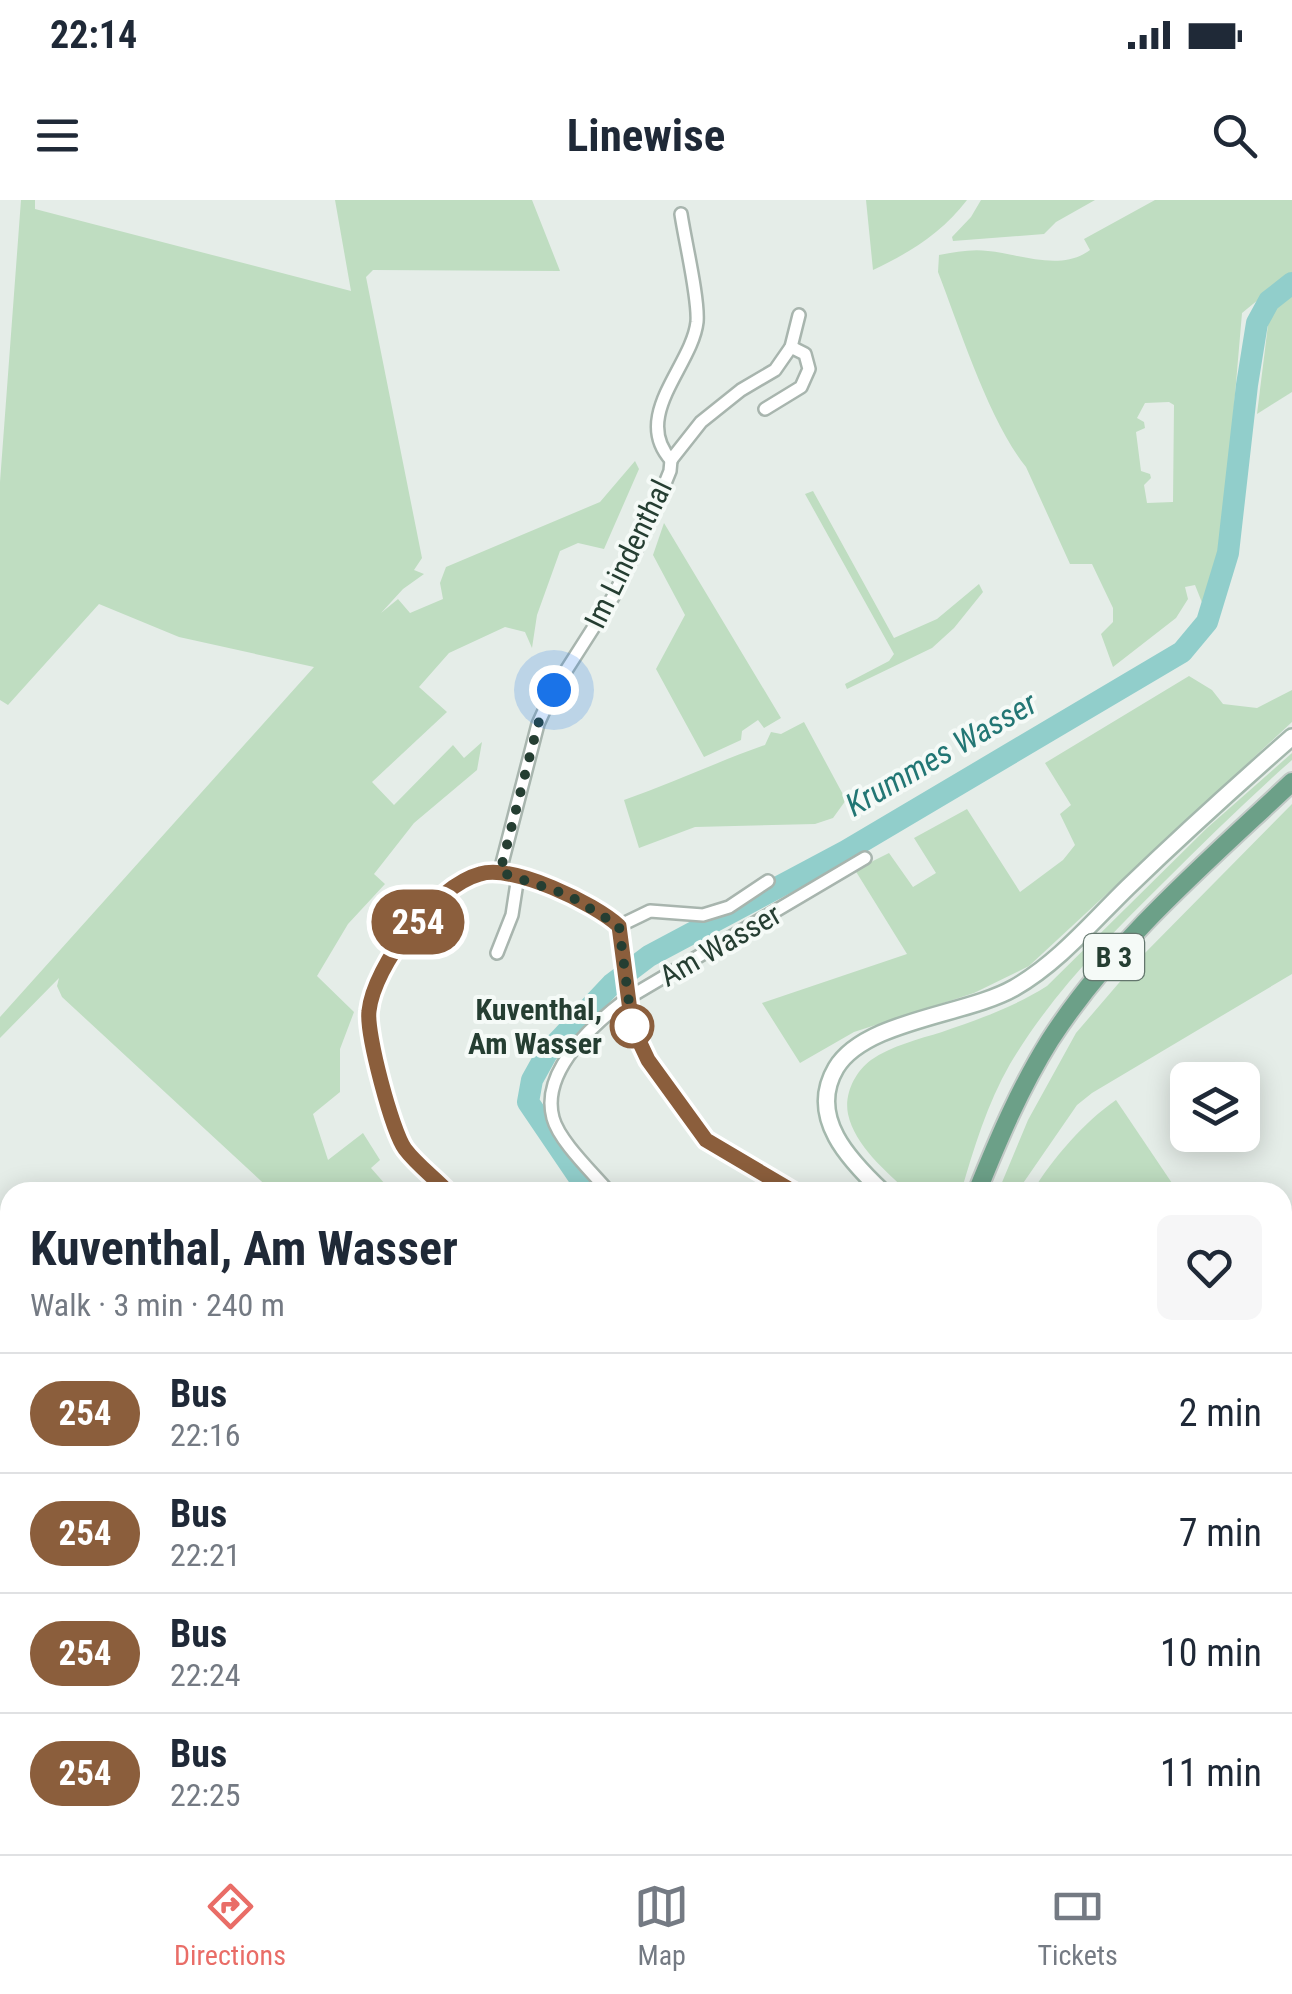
<!DOCTYPE html>
<html lang="en">
<head>
<meta charset="utf-8">
<style>
	:root { --surface:#fff; --page:#f6f6f7; --text:#1f2937; --muted:#747a83; --line:#e0e1e3; --accent:#e96d67 }
	body { margin:0; font-family:"Roboto Condensed",sans-serif; background:var(--page); color:var(--text); height:100vh; display:flex; flex-direction:column; font-size:38px; white-space:nowrap }
	* { box-sizing:border-box; margin:0 }
	p { font-size:32px; color:var(--muted) }
	.icon { flex:none; width:55px; height:55px; fill:none; stroke:currentColor; stroke-width:2; stroke-linecap:round; stroke-linejoin:round }
	.map { position:relative; flex:1; overflow:hidden }
	.details { position:absolute; left:0px; top:982px; width:1292px; height:672px; display:flex; flex-direction:column; background:var(--surface); border-radius:30px 30px 0 0; box-shadow:0 5px 25px #0003 }
	.details>* { flex:none }
	.badge { padding:0 20px; border-radius:32px; font-size:35px; line-height:65px }
	.buttons { position:absolute; left:1170px; top:862px; display:grid; gap:20px }
	.buttons a { display:grid; place-items:center; width:90px; height:90px; border-radius:15px; background:var(--surface); box-shadow:0 5px 25px #0003; font-size:50px }
	.you { position:absolute; width:50px; height:50px; margin:-25px; border:8px solid #fff; border-radius:50%; background:#1a73e8; box-shadow:0 0 0 15px #1a73e833 }
	.map>.badge { position:absolute; translate:-50% -50%; box-shadow:0 0 0 5px #fff }
	.round { display:grid; place-items:center; flex:none; width:105px; height:105px; border-radius:15px; background:var(--page) }
	.overview { display:flex; align-items:center; justify-content:space-between; height:170px; padding:0 30px }
	h1 { font-size:48px; font-weight:700; line-height:75px }
	ul { padding:0; list-style:none }
	li { display:flex; align-items:center; gap:30px; height:120px; padding:0 30px; border-top:2px solid var(--line) }
	li div { flex:1 }
	li b { display:block; font-size:38px }
	li em { font-style:normal }
	li .badge { min-width:110px; font-weight:700; text-align:center }
	.status { display:flex; justify-content:space-between; align-items:center; height:70px; padding:0 50px; background:var(--surface); direction:ltr }
	.status svg { height:28px; fill:currentColor }
	header { display:flex; justify-content:space-between; align-items:center; height:130px; padding:0 30px; background:var(--surface); font-size:45px; font-weight:700 }
	.dock { display:flex; justify-content:space-around; align-items:center; height:140px; border-top:2px solid var(--line); background:var(--surface); font-size:28px; color:var(--muted) }
	.dock a { display:grid; justify-items:center; gap:5px }
	.dock .selected { color:var(--accent) }
	.map>svg:first-child { display:block }
	.green { fill:#bfddc1; fill-rule:evenodd }
	.lines { fill:none; stroke-linecap:round; stroke-linejoin:round }
	.river { stroke:#91cecb; stroke-width:22 }
	.street-casing { stroke:#a8b5ae; stroke-width:16 }
	.secondary-casing { stroke:#a4b8ad; stroke-width:20 }
	.primary-casing { stroke:#c2c9c6; stroke-width:22 }
	.street { stroke:#fff; stroke-width:11 }
	.secondary { stroke:#fff; stroke-width:15 }
	.primary { stroke:#6ca088; stroke-width:18 }
	.line-casing { stroke:#fff; stroke-width:22 }
	.line { stroke:#8b5e3c; stroke-width:15 }
	.walk { stroke:#253e32; stroke-width:10; stroke-dasharray:0 18 }
	.stop-dot { fill:#fff; stroke:#8b5e3c; stroke-width:5 }
	.labels { text-anchor:middle; dominant-baseline:central; stroke-width:8; stroke-linejoin:round; paint-order:stroke }
	.shield { fill:#f5faf7; stroke:#63766d; stroke-width:2.5 }
	.shield-label { font-size:28px; font-weight:bold; fill:#253e32 }
	.street-label { font-size:30px; fill:#253e32; stroke:#f5faf7 }
	.stop-label { font-size:30px; font-weight:bold; fill:#253e32; stroke:#f5faf7; text-anchor:end }
	.water-label { font-size:32px; font-style:italic; fill:#227674; stroke:#f5faf7 }
</style>
</head>
<body>
<div class="status"><b>22:14</b><svg viewBox="0 0 49 12"><path d="M0 12V9h3v3zM5 12V6h3v6zM10 12V3h3v9zM15 12V0h3v12zM26 1h20v11H26zM47 4h2v5h-2z"/></svg></div>
<header><svg class="icon" aria-label="menu" viewBox="0 0 24 24"><path d="M4 6h16M4 12h16M4 18h16"/></svg>Linewise<svg class="icon" aria-label="search" viewBox="0 0 24 24"><circle cx="10" cy="10" r="6"/><path d="M15 15l6 6"/></svg></header>
<div class="map">
<svg width="1292" height="1654" viewBox="0 0 1292 1654">
	<rect width="100%" height="100%" fill="#e5ede8"/>
	<g class="green">
		<path d="M 21,0 L 35,0 L 35,9 L 351,91 L 335,0 L 532,0 L 560,71 L 373,70 L 366,77 L 422,358 L 414,370 L 424,374 L 403,389 L 381,413 L 398,399 L 410,413 L 443,399 L 440,383 L 446,367 L 600,302 L 635,261 L 639,269 L 604,349 L 578,343 L 560,351 L 537,415 L 532,448 L 525,432 L 505,427 L 449,453 L 419,487 L 447,512 L 372,582 L 394,605 L 453,545 L 464,558 L 482,542 L 477,570 L 414,623 L 374,674 L 385,684 L 348,724 L 317,776 L 354,812 L 340,849 L 340,892 L 313,914 L 328,960 L 363,933 L 380,960 L 371,968 L 392,992 L 273,992 L 62,797 L 57,786 L 59,778 L 0,838 L 0,817 L 314,467 L 179,437 L 99,404 L 8,505 L 0,500 L 0,282 Z"/>
		<path d="M 866,0 L 967,0 C 942,33 909,53 873,70 Z"/>
		<path d="M 981,0 L 1095,0 L 1056,22 L 1044,34 L 953,41 L 952,37 L 971,17 Z"/>
		<path d="M 1155,0 L 1292,0 L 1292,72 L 1242,113 L 1224,323 L 1210,393 L 1203,405 L 1195,385 L 1185,387 L 1188,399 L 1176,418 L 1113,467 L 1101,434 L 1113,422 L 1113,408 L 1092,364 L 1070,364 L 1026,267 C 989,221 960,129 938,72 L 939,55 C 956,52 971,49 988,51 C 1020,54 1061,72 1090,50 L 1084,39 ZM 1169,202 L 1174,205 L 1173,302 L 1147,303 L 1144,285 L 1151,278 L 1150,274 L 1141,271 L 1136,232 L 1145,228 L 1144,222 L 1137,218 L 1145,203 Z"/>
		<path d="M 1292,95 L 1292,192 L 1257,214 L 1268,125 L 1275,106 Z"/>
		<path d="M 813,291 L 894,438 L 937,419 L 979,384 L 983,392 L 954,428 L 932,448 L 847,489 L 845,484 L 889,461 L 894,454 L 805,294 Z"/>
		<path d="M 664,323 L 781,518 L 764,528 L 758,520 L 742,531 L 741,540 L 704,557 L 656,469 L 685,415 L 653,355 Z"/>
		<path d="M 1189,476 L 1212,490 L 1223,504 L 1257,508 L 1292,490 L 1292,522 L 1029,766 L 974,793 L 854,832 L 800,863 L 762,803 L 907,754 L 855,670 L 889,653 L 913,687 L 936,673 L 914,638 L 967,609 L 1020,692 L 1063,660 L 1075,645 L 1060,614 L 1071,605 L 1045,563 Z"/>
		<path d="M 804,522 L 846,600 L 833,618 L 815,624 L 695,627 L 639,648 L 624,600 C 672,583 717,562 765,545 L 771,532 L 781,534 Z"/>
		<path d="M 1292,553 L 1292,560 C 1248,599 1206,640 1164,682 C 1107,738 1051,795 1010,864 C 987,904 974,948 961,992 L 908,992 C 886,971 855,946 848,914 C 844,894 855,872 871,860 C 891,846 919,839 942,832 C 979,819 1014,807 1047,786 L 1207,628 Z"/>
		<path d="M 1292,604 L 1292,774 L 1092,893 L 1077,905 L 1017,992 L 998,992 L 1028,920 L 1076,833 L 1142,756 Z"/>
		<path d="M 1116,900 L 1178,992 L 1032,992 C 1053,958 1083,923 1116,900 Z"/>
		<path d="M 1282,1147 L 1292,1161 L 1292,1264 L 1283,1256 Z"/>
		<path d="M 1282,1281 L 1292,1290 L 1292,1451 L 1283,1428 Z"/>
		<path d="M 1283,1492 L 1292,1523 L 1292,1654 L 1281,1654 L 1269,1645 L 1282,1645 Z"/>
		<path d="M 980,1645 L 1110,1645 L 1111,1654 L 979,1654 Z"/>
	</g>
	<g class="lines">
		<g class="river">
			<path d="M 589,992 L 528,902 L 532,880 L 547,853 L 612,784 L 649,756 L 846,651 L 1182,452 L 1207,422 L 1228,353 L 1247,185 L 1257,123 L 1269,101 L 1292,83"/>
			<path d="M 1191,1654 L 1199,1645"/>
		</g>
		<defs>
			<g id="street">
				<path d="M 765,209 L 801,187 L 809,169 L 805,154 L 791,147"/>
				<path d="M 671,260 C 631,216 692,166 697,122 C 699,99 685,41 681,14"/>
				<path d="M 671,260 L 701,222 L 741,190 L 775,170 L 791,147 L 799,115"/>
				<path d="M 500,671 L 538,524 L 553,491 L 613,397 L 648,325 L 670,271 L 671,260"/>
				<path d="M 619,726 L 650,711 L 703,715 L 729,707 L 768,681"/>
				<path d="M 497,753 L 512,715 L 518,676"/>
				<path d="M 448,992 C 435,978 416,965 405,949 C 391,929 368,841 368,815 C 367,771 441,680 485,673 C 519,668 593,702 619,726 L 632,826 L 648,860 L 707,940 L 794,992"/>
				<path d="M 609,992 C 593,973 559,941 553,918 C 540,870 596,822 628,798 L 865,658"/>
			</g>
			<g id="secondary">
				<path d="M 883,992 C 850,961 807,917 836,868 C 865,820 967,815 1014,788 C 1058,763 1093,721 1128,687 C 1182,635 1236,586 1292,537"/>
				<path d="M 0,1351 L 10,1356"/>
				<path d="M 1282,1448 L 1292,1472"/>
				<path d="M 1000,1654 L 1002,1645"/>
			</g>
			<g id="primary">
				<path d="M 977,992 C 998,940 1020,888 1050,840 C 1114,741 1207,662 1292,582"/>
				<path d="M 724,1654 L 727,1645"/>
			</g>
		</defs>
		<use href="#street" class="street-casing"/>
		<use href="#secondary" class="secondary-casing"/>
		<use href="#primary" class="primary-casing"/>
		<use href="#street" class="street"/>
		<use href="#secondary" class="secondary"/>
		<use href="#primary" class="primary"/>
	</g>
	<g class="lines">
		<defs>
			<path id="line" d="M 448,992 C 435,978 417,965 405,949 C 392,931 366,833 369,811 C 374,765 435,686 480,674 C 513,664 594,703 619,726 L 632,826 L 648,860 L 706,940 L 794,992"/>
		</defs>
		<use href="#line" class="line-casing"/>
		<use href="#line" class="line"/>
		<path class="walk" d="M 554,490 L 538,524 L 500,672 L 568,695 L 619,726 L 632,826"/>
	</g>
	<circle class="stop-dot" cx="632" cy="826" r="20"/>
	<g class="labels">
		<rect class="shield" x="1084" y="734" width="60" height="46" rx="8"/>
		<g class="shield-label">
			<text x="1114" y="757">B 3</text>
		</g>
		<g class="street-label">
			<text transform="translate(628 354) rotate(-64)">Im Lindenthal</text>
			<text transform="translate(720 745) rotate(-30)">Am Wasser</text>
		</g>
		<g class="stop-label">
			<text x="602" y="809">Kuventhal,<tspan x="602" dy="34">Am Wasser</tspan></text>
		</g>
		<g class="water-label">
			<text transform="translate(941 554) rotate(-30)">Krummes Wasser</text>
		</g>
	</g>
</svg>
<div class="buttons">
<a><svg class="icon" aria-label="layers" viewBox="0 0 24 24"><path d="M12 4l9 5-9 5-9-5zM3 14l9 5 9-5"/></svg></a>
</div>
<div class="you" style="left:554px;top:490px"></div>
<b class="badge" style="left:418px;top:722px;background:#8b5e3c;color:#fff">254</b>
<section class="details">
<div class="overview"><div><h1>Kuventhal, Am Wasser</h1><p>Walk · 3 min · 240 m</p></div><a class="round"><svg class="icon" aria-label="heart" viewBox="0 0 24 24"><path d="M12 20l-8-8c-3-5 5-10 8-4 3-6 11-1 8 4z"/></svg></a></div>
<ul>
<li><span class="badge" style="background:#8b5e3c;color:#fff">254</span><div><b>Bus</b><p>22:16</p></div><em>2 min</em></li>
<li><span class="badge" style="background:#8b5e3c;color:#fff">254</span><div><b>Bus</b><p>22:21</p></div><em>7 min</em></li>
<li><span class="badge" style="background:#8b5e3c;color:#fff">254</span><div><b>Bus</b><p>22:24</p></div><em>10 min</em></li>
<li><span class="badge" style="background:#8b5e3c;color:#fff">254</span><div><b>Bus</b><p>22:25</p></div><em>11 min</em></li>
</ul>
</section>
</div>
<nav class="dock">
<a class="selected"><svg class="icon" aria-label="directions" viewBox="0 0 24 24"><path d="M12 3l9 9-9 9-9-9zM9 14v-3h6M13 9l2 2-2 2"/></svg>Directions</a>
<a><svg class="icon" aria-label="map" viewBox="0 0 24 24"><path d="M3 6l6-2 6 2 6-2v14l-6 2-6-2-6 2zM9 4v14M15 6v14"/></svg>Map</a>
<a><svg class="icon" aria-label="tickets" viewBox="0 0 24 24"><path d="M3 7h18v10H3zM15 7v10"/></svg>Tickets</a>
</nav>
</body>
</html>
